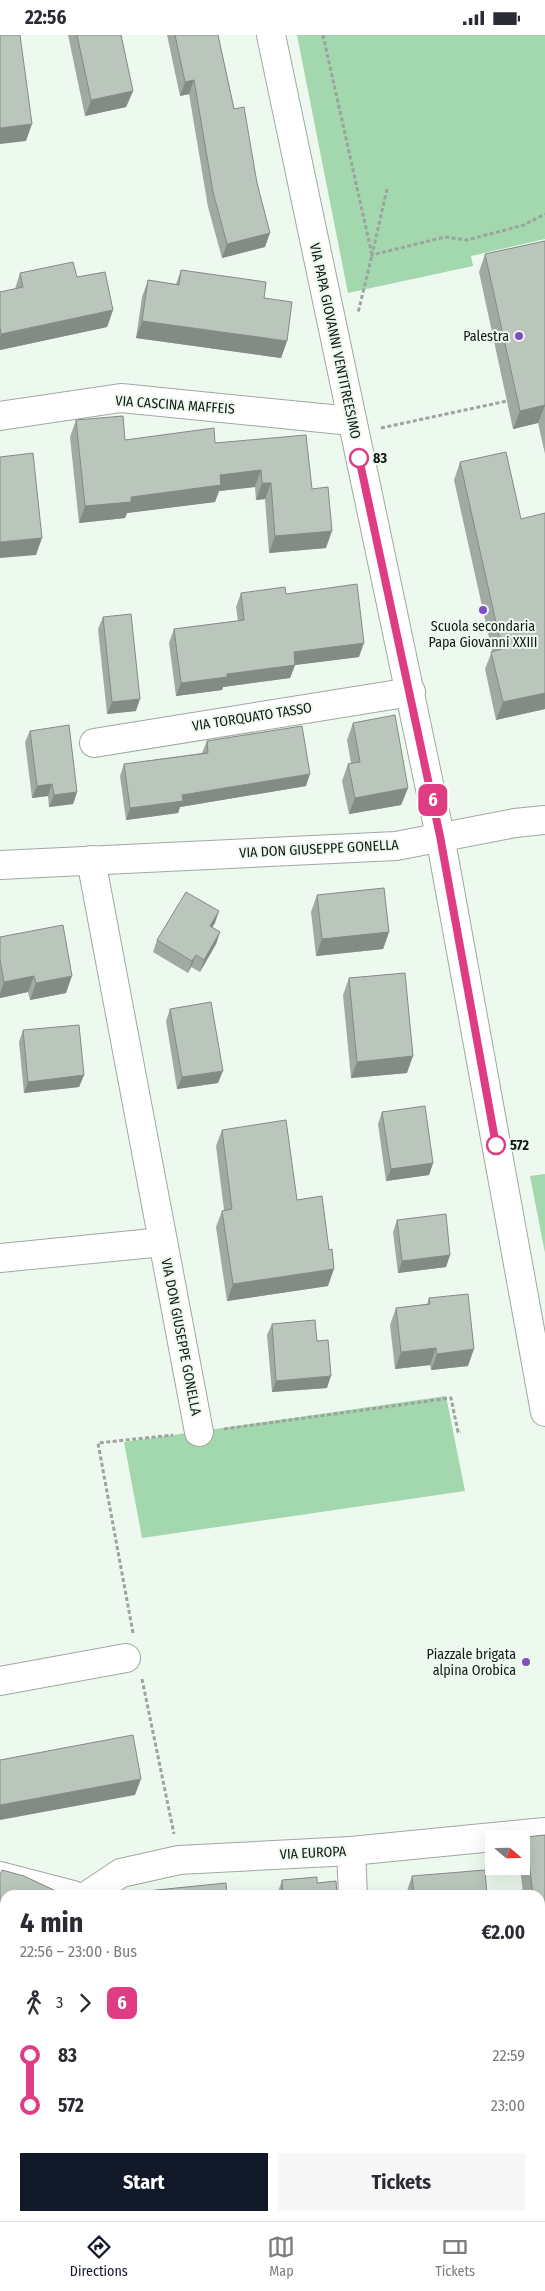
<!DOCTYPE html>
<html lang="en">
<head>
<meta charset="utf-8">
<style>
	:root { --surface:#fff; --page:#f7f7f7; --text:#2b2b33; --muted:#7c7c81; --line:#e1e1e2; --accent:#111827 }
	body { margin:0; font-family:"Fira Sans Condensed",sans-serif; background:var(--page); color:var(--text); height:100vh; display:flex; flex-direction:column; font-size:19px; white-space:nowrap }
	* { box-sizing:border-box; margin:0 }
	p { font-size:16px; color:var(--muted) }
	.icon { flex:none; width:28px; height:28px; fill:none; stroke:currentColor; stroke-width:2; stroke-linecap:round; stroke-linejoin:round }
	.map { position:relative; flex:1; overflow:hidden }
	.sheet { position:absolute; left:0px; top:1855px; width:545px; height:331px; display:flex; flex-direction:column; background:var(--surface); border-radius:15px 15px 0 0; box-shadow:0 5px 20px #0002 }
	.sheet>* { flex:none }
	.badge { padding:0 10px; border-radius:8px; font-size:18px; line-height:32px }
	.needle { width:32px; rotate:110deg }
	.fabs { position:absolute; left:485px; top:1795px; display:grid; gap:10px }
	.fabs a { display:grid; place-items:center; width:45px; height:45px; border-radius:0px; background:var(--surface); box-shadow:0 5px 20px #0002; font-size:25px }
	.map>.badge { position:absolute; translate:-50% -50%; box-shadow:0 0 0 2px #fff }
	.legs { display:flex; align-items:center; gap:8px; height:55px; padding:0 20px; font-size:16px }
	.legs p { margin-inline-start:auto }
	.head { display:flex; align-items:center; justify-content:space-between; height:85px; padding:0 20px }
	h1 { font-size:28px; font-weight:700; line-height:38px }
	.primary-button { display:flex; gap:10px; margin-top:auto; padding:10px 20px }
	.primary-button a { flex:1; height:58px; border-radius:0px; background:var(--accent); color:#fff; font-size:20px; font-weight:700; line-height:58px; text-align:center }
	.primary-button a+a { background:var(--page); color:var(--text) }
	ul { padding:0 20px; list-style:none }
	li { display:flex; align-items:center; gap:18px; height:50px; font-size:19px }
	li i { display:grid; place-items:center; width:8px; height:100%; margin:0 6px; background:currentColor }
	li i::after { content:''; width:12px; height:12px; margin:-6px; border:4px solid; border-radius:50%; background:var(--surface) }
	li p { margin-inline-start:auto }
	li:first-child i { background:linear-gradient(#0000 50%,currentColor 0) }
	li:last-child i { background:linear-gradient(currentColor 50%,#0000 0) }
	.status { display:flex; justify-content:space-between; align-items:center; height:35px; padding:0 25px; background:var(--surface); direction:ltr }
	.status svg { height:14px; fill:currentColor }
	.menu { display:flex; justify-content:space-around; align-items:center; height:70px; border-top:1px solid var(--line); background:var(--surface); font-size:14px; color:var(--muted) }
	.menu a { display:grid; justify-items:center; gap:2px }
	.menu .current { color:var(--accent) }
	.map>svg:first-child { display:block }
	.park { fill:#a3d7ad }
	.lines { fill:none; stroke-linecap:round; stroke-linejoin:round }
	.street-casing { stroke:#9ea9a0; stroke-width:30 }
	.secondary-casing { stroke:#9ea9a0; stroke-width:30 }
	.path { stroke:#9ba49d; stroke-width:3; stroke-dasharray:4 2.5; stroke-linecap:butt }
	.street { stroke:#fff; stroke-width:28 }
	.secondary { stroke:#fff; stroke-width:28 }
	.wall { fill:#a0aaa2 }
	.shaded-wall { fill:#828b84 }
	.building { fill:#bac6bc; stroke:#828b84 }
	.line-1-casing { stroke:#fff; stroke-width:11 }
	.line-1 { stroke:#e03c83; stroke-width:8 }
	.poi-dot { fill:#804dc4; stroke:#edf9ef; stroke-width:2 }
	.stop-1-dot { fill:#fff; stroke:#e03c83; stroke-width:2.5 }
	.labels { text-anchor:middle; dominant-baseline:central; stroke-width:4; stroke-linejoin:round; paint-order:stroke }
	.poi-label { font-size:14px; fill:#151916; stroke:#edf9ef; text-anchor:end }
	.street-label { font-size:14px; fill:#151916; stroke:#edf9ef }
	.stop-label { font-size:14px; font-weight:bold; fill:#151916; stroke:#edf9ef; text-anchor:start }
</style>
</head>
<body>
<div class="status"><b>22:56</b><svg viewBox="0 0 49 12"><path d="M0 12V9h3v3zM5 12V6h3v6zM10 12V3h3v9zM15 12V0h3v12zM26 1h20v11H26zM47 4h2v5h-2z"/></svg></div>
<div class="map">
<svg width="545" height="2186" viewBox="0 0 545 2186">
	<rect width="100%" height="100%" fill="#edf9ef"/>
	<g class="park">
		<path d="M 297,0 L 545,0 L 545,204 L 471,221 L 473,231 L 348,258 Z"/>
		<path d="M 545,1139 L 545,1218 L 530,1141 Z"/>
		<path d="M 446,1361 L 465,1456 L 142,1503 L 124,1407 Z"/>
	</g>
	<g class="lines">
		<defs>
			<g id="street">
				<path d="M 0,381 L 121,363 L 351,386"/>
				<path d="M 94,708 L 411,657"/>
				<path d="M 91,825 L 199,1397"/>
				<path d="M 0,830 L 396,811 L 515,788 L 545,785"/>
				<path d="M 0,1223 L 163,1207"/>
				<path d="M 0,1646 L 126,1623"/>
				<path d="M 351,1816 L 353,1860"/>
				<path d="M 0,1841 L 73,1860"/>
				<path d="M 88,1860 L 121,1838 L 179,1825 L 351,1816 L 545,1797"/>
				<path d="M 0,2016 L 5,2009"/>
				<path d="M 0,2120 L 5,2120"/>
				<path d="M 381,2181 L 382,2186"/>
			</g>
			<path id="secondary" d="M 271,0 L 440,801 L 545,1377"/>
		</defs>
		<use href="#street" class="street-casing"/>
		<use href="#secondary" class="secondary-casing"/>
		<g class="path">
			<path d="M 323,0 L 372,220 L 358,278"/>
			<path d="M 387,154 L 372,220 L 445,202 L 467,205 L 524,190 L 545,179"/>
			<path d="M 381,393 L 507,366"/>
			<path d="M 224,1394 L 451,1363 L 458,1397 L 461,1397"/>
			<path d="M 133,1598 L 98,1408 L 173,1400"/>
			<path d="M 142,1644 L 174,1799"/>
			<path d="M 540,2024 L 545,2023"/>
		</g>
		<use href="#street" class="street"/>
		<use href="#secondary" class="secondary"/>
	</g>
	<g class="wall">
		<path d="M 68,0 L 121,0 L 133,56 L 126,72 L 85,81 Z"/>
		<path d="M 167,0 L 218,0 L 265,212 L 222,223 L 208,172 L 189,59 L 180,61 Z"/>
		<path d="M 545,206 L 545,419 L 538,388 L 513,394 L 479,237 L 485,219 Z"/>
		<path d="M 181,235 L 264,263 L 287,306 L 281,323 L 136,303 L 142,262 L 148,245 L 176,249 Z"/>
		<path d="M 20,238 L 77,242 L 113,275 L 107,292 L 0,315 L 0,257 L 15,254 Z"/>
		<path d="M 76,385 L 125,405 L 215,408 L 312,454 L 326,513 L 269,518 L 265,464 L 256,465 L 255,452 L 219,456 L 215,467 L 127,478 L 125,483 L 79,488 L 70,402 Z"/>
		<path d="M 460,427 L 545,674 L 496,685 L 485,634 L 492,616 L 454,445 Z"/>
		<path d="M 241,558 L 286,559 L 359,622 L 295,630 L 290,643 L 223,652 L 222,655 L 176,661 L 169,608 L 174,594 L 238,586 L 236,572 Z"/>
		<path d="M 103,582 L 136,676 L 107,679 L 98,594 Z"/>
		<path d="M 353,688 L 408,753 L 401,770 L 349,779 L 342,746 L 348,729 L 351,728 L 347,705 Z"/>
		<path d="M 30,696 L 77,757 L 73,769 L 49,772 L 48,761 L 32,763 L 25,707 Z"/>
		<path d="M 207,706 L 306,751 L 180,772 L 178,778 L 126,785 L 120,741 L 124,729 L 202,718 Z"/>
		<path d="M 317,860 L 389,897 L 383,914 L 316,921 L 311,877 Z"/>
		<path d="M 215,888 L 212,892 L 220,897 L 216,909 L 200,937 L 191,932 L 188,938 L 153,917 L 157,905 Z"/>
		<path d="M 0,902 L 66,958 L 30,965 L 28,957 L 0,963 Z"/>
		<path d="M 349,943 L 407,1038 L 351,1043 L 343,960 Z"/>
		<path d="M 170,974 L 218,1048 L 177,1054 L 166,986 Z"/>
		<path d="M 23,995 L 84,1040 L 79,1052 L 24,1058 L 19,1007 Z"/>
		<path d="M 382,1077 L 433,1128 L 429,1140 L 386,1146 L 378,1089 Z"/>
		<path d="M 222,1095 L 297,1165 L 328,1251 L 227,1266 L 216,1192 L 222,1176 L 224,1175 L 216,1111 Z"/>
		<path d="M 397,1185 L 450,1220 L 446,1232 L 398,1238 L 393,1197 Z"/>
		<path d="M 429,1263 L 468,1331 L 431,1335 L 430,1330 L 395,1334 L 390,1290 L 396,1273 L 427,1269 Z"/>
		<path d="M 272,1289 L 317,1306 L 327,1353 L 272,1357 L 267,1300 Z"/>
		<path d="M 545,1800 L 545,2012 L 540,2012 L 540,1860 L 523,1860 L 520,1831 L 521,1831 L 521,1816 L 526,1802 Z"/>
		<path d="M 412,1841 L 487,1860 L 408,1860 L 407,1856 Z"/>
		<path d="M 282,1845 L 317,1848 L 337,1860 L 277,1860 Z"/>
		<path d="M 160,2181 L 221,2181 L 222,2186 L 158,2186 Z"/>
		<path d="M 275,2181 L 336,2181 L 335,2186 L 275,2186 Z"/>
	</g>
	<g class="shaded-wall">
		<path d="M 194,45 L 189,59 L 180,61 L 185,47 Z"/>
		<path d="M 133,56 L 126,72 L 85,81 L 91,65 Z"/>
		<path d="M 32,89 L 26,106 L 0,109 L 0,93 Z"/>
		<path d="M 270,198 L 265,212 L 222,223 L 227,209 Z"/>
		<path d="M 113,275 L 107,292 L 0,315 L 0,303 L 1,299 Z"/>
		<path d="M 142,286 L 287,306 L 281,323 L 136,303 Z"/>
		<path d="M 545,370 L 538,388 L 513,394 L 520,376 Z"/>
		<path d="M 261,435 L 255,452 L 219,456 L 215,467 L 127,478 L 125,483 L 79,488 L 85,471 L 131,462 L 220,440 Z"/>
		<path d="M 262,448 L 271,448 L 265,464 L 256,465 Z"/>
		<path d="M 332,496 L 326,513 L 269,518 L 275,501 Z"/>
		<path d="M 42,503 L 36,520 L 0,523 L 0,507 Z"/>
		<path d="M 364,608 L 359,622 L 295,630 L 290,643 L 223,652 L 222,655 L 176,661 L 181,648 L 227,639 L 294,617 Z"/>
		<path d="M 545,658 L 545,674 L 496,685 L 503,667 Z"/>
		<path d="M 140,664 L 136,676 L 107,679 L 112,667 Z"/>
		<path d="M 310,739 L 306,751 L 180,772 L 178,778 L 126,785 L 130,773 L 182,760 Z"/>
		<path d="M 52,749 L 48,761 L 32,763 L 37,751 Z"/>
		<path d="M 408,753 L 401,770 L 349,779 L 355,763 Z"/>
		<path d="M 77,757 L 73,769 L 49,772 L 54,760 Z"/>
		<path d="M 219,876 L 215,888 L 206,903 L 210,891 Z"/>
		<path d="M 220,897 L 216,909 L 200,937 L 204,925 Z"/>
		<path d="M 389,897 L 383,914 L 316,921 L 322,904 Z"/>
		<path d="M 196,920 L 191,932 L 188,938 L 192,926 Z"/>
		<path d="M 34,941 L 28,957 L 0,963 L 0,958 L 4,947 Z"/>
		<path d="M 72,941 L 66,958 L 30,965 L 36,948 Z"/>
		<path d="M 413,1021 L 407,1038 L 351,1043 L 357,1027 Z"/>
		<path d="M 223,1036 L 218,1048 L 177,1054 L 182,1042 Z"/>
		<path d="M 84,1040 L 79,1052 L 24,1058 L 28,1047 Z"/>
		<path d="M 433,1128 L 429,1140 L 386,1146 L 391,1134 Z"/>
		<path d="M 450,1220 L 446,1232 L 398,1238 L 402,1226 Z"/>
		<path d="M 334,1234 L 328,1251 L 227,1266 L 233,1249 Z"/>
		<path d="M 436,1313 L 430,1330 L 395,1334 L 401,1317 Z"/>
		<path d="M 474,1314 L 468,1331 L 431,1335 L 437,1319 Z"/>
		<path d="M 331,1341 L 327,1353 L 272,1357 L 276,1346 Z"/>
		<path d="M 141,1744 L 135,1760 L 0,1785 L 0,1770 Z"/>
		<path d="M 5,1967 L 5,1971 L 0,1982 L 0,1978 Z"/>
		<path d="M 545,1992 L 545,2012 L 540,2012 L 540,1993 Z"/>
		<path d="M 75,2181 L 108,2181 L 106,2186 L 61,2186 L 63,2182 Z"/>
		<path d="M 302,2181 L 336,2181 L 335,2186 L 281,2186 L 282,2183 Z"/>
	</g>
	<g class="building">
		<path d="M 0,0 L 20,0 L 32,89 L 0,93 Z"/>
		<path d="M 77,0 L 121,0 L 133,56 L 91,65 Z"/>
		<path d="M 175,0 L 218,0 L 234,74 L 244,72 L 257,148 L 270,198 L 227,209 L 213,157 L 194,45 L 185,47 Z"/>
		<path d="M 545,206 L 545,372 L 545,370 L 520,376 L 485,219 Z"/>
		<path d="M 73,227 L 77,242 L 105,237 L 113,275 L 1,299 L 0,292 L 0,257 L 23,252 L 20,238 Z"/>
		<path d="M 181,235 L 266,247 L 264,263 L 292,267 L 287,306 L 142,286 L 148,245 L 179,250 Z"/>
		<path d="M 123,381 L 125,405 L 214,393 L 215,408 L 306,400 L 312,454 L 328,452 L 332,496 L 275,501 L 271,448 L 262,448 L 261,435 L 220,440 L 221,450 L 131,462 L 131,467 L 85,471 L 76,385 Z"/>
		<path d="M 506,417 L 521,484 L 545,478 L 545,658 L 503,667 L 491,617 L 502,614 L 460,427 Z"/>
		<path d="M 33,418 L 42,503 L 0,507 L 0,422 Z"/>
		<path d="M 357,549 L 364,608 L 294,617 L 295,630 L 227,639 L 227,642 L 181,648 L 174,594 L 244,585 L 241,558 L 285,552 L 286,559 Z"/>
		<path d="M 131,579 L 140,664 L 112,667 L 103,582 Z"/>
		<path d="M 395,680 L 408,753 L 355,763 L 348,729 L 360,727 L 353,688 Z"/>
		<path d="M 69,690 L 77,757 L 54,760 L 52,749 L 37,751 L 30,696 Z"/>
		<path d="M 302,691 L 310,739 L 182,760 L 183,766 L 130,773 L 124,729 L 208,718 L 207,706 Z"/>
		<path d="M 384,853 L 389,897 L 322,904 L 317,860 Z"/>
		<path d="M 186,857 L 219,876 L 210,891 L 220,897 L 204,925 L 196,920 L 192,926 L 157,905 Z"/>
		<path d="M 63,890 L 72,941 L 36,948 L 34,941 L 4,947 L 0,925 L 0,902 Z"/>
		<path d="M 405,938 L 413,1021 L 357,1027 L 349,943 Z"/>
		<path d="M 211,967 L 223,1036 L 182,1042 L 170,974 Z"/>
		<path d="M 79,990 L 84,1040 L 28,1047 L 23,995 Z"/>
		<path d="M 425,1071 L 433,1128 L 391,1134 L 382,1077 Z"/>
		<path d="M 286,1085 L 297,1165 L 322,1161 L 329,1215 L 332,1214 L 334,1234 L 233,1249 L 222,1176 L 232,1174 L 222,1095 Z"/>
		<path d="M 446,1179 L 450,1220 L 402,1226 L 397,1185 Z"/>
		<path d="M 468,1259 L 474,1314 L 437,1319 L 436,1313 L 401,1317 L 396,1273 L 430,1269 L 429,1263 Z"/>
		<path d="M 315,1285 L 317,1306 L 328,1305 L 331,1341 L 276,1346 L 272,1289 Z"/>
		<path d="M 133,1700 L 141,1744 L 0,1770 L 0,1725 Z"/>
		<path d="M 545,1800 L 545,1992 L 540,1993 L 540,1956 L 543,1956 L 540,1925 L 540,1860 L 533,1860 L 526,1802 Z"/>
		<path d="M 2,1835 L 24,1841 L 56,1856 L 54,1860 L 5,1860 L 5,1967 L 0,1978 L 0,1840 Z"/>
		<path d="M 485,1835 L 487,1860 L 414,1860 L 412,1841 Z"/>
		<path d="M 317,1842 L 317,1848 L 336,1846 L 337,1860 L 283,1860 L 282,1845 Z"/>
		<path d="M 226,1848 L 227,1860 L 138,1860 L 137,1857 Z"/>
		<path d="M 0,2159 L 5,2164 L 5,2181 L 75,2181 L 63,2182 L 63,2186 L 0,2186 Z"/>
		<path d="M 163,2181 L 221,2181 L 222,2186 L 164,2186 Z"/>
		<path d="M 282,2181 L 302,2181 L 282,2183 Z"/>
	</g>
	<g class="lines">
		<defs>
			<path id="line-1" d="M 359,423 L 440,801 L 496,1110"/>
		</defs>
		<use href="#line-1" class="line-1-casing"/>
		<use href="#line-1" class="line-1"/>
	</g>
	<g class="poi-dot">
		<circle cx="519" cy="301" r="5"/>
		<circle cx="483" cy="575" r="5"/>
		<circle cx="526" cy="1627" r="5"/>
	</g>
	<g class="stop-1-dot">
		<circle cx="359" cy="423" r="9"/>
		<circle cx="496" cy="1110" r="9"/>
	</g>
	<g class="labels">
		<g class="poi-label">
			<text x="509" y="301">Palestra</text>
			<text x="483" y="591" text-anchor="middle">Scuola secondaria<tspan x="483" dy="16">Papa Giovanni XXIII</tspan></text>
			<text x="516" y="1619">Piazzale brigata<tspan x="516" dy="16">alpina Orobica</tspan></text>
		</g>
		<g class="street-label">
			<text transform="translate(335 306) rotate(78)">VIA PAPA GIOVANNI VENTITREESIMO</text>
			<text transform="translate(175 370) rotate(4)">VIA CASCINA MAFFEIS</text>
			<text transform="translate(252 682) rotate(-9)">VIA TORQUATO TASSO</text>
			<text transform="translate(319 814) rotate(-3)">VIA DON GIUSEPPE GONELLA</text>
			<text transform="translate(181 1302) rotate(79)">VIA DON GIUSEPPE GONELLA</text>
			<text transform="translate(313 1818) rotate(-3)">VIA EUROPA</text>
		</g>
		<g class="stop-label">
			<text x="373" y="423">83</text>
			<text x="510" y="1110">572</text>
		</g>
	</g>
</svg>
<div class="fabs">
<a><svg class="needle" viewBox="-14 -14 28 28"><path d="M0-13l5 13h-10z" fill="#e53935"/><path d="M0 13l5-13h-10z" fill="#7c7c81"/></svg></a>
</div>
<b class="badge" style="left:433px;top:765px;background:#e03c83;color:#fff">6</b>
<section class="sheet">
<div class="head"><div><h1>4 min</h1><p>22:56 – 23:00 · Bus</p></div><b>€2.00</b></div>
<div class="legs"><svg class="icon" aria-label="walk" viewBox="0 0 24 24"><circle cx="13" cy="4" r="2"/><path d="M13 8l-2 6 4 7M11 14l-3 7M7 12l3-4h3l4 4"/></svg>3<svg class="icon" aria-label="forward" viewBox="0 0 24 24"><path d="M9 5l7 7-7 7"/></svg><b class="badge" style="background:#e03c83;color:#fff">6</b></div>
<ul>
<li><i style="color:#e03c83"></i><b>83</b><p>22:59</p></li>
<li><i style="color:#e03c83"></i><b>572</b><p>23:00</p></li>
</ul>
<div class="primary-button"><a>Start</a><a>Tickets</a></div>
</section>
</div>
<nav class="menu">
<a class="current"><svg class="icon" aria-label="directions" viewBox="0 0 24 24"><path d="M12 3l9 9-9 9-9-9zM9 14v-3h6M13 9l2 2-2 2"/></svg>Directions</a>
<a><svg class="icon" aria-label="map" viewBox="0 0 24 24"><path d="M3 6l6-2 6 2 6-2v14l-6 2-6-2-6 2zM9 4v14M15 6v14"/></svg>Map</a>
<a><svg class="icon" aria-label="tickets" viewBox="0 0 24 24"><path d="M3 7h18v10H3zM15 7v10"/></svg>Tickets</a>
</nav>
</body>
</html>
